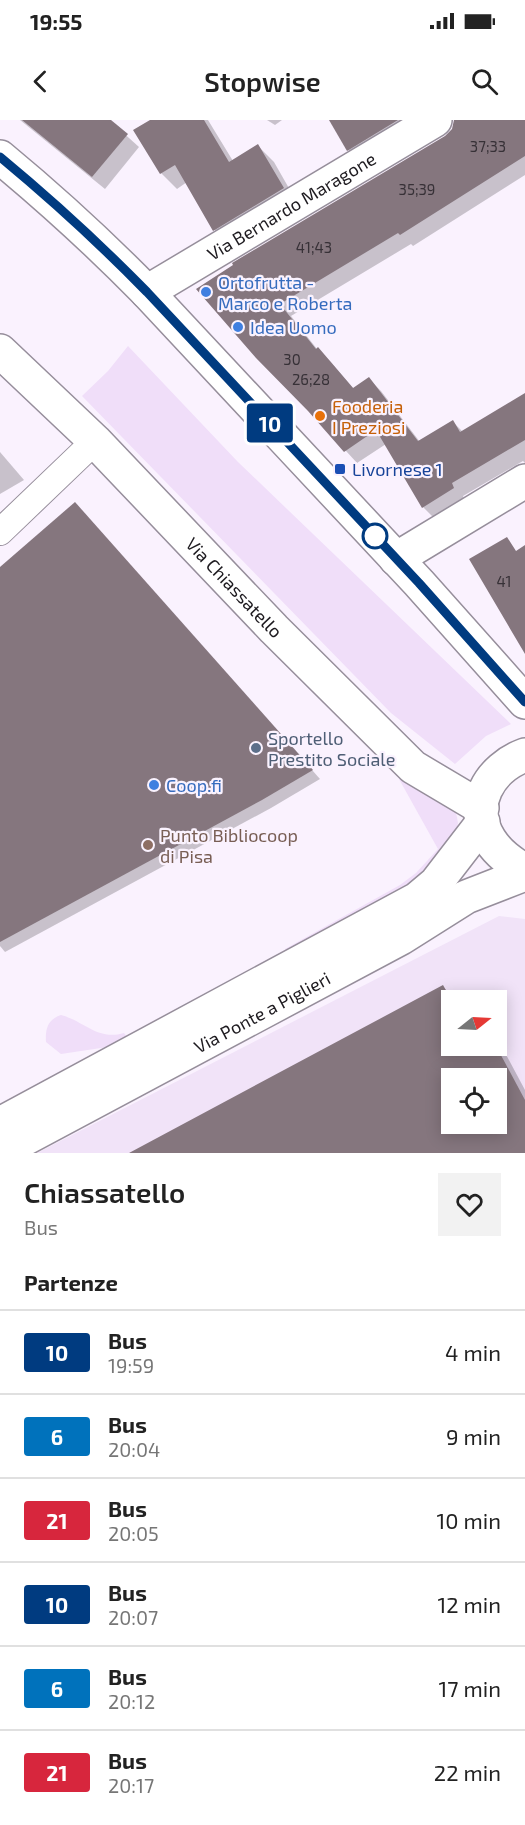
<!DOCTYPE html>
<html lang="it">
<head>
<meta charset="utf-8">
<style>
	:root { --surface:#fff; --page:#f2f2f2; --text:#222; --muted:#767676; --line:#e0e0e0 }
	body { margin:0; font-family:"Exo 2",sans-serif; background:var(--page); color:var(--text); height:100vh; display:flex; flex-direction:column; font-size:22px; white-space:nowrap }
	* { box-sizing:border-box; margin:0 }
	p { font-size:20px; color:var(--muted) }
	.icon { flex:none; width:33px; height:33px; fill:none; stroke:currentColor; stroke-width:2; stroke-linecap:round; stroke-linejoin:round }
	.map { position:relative; height:1033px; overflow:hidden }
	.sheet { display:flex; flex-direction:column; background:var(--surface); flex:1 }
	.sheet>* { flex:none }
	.badge { padding:0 12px; border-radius:4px; font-size:21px; line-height:39px }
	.needle { width:39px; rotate:72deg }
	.fabs { position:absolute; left:441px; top:870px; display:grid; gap:12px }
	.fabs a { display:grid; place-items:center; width:66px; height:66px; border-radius:0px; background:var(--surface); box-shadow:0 3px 15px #0003; font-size:30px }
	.map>.badge { position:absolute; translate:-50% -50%; box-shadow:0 0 0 3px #fff }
	h2 { padding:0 24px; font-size:22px; line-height:54px }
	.round { display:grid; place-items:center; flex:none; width:63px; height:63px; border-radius:0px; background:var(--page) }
	.overview { display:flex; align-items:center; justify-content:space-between; height:102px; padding:0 24px }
	h1 { font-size:28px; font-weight:600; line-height:45px }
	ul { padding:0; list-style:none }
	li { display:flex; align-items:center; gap:18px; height:84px; padding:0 24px; border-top:2px solid var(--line) }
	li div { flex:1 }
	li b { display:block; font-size:22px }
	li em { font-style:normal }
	li .badge { min-width:66px; font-weight:700; text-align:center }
	.status { display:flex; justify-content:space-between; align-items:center; height:42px; padding:0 30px; background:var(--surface); direction:ltr }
	.status svg { height:16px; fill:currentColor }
	header { display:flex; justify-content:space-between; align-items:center; height:78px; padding:0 24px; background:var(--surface); font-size:27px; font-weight:600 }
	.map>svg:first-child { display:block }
	.built { fill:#f1e3f8; fill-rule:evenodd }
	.green { fill:#f0def9 }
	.shadow { fill:#0003; fill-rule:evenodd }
	.building { fill:#85767e; fill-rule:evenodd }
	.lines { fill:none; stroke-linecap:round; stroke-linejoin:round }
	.pedestrian-casing { stroke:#968e9b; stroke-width:28 }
	.minor-casing { stroke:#968e9b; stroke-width:36 }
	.tertiary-casing { stroke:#968e9b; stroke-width:36 }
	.primary-casing { stroke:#968e9b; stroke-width:36 }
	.pedestrian { stroke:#fff; stroke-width:26 }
	.minor { stroke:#fff; stroke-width:33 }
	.tertiary { stroke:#fff; stroke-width:33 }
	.primary { stroke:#fff; stroke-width:33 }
	.line-casing { stroke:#fff; stroke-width:14 }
	.line { stroke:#003b80; stroke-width:9 }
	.shop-dot { fill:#3f7fe0; stroke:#faf2fe; stroke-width:2 }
	.food-dot { fill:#e8710a; stroke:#faf2fe; stroke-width:2 }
	.transit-dot { fill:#1a4fb4; stroke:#faf2fe; stroke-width:2 }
	.stop-dot { fill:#fff; stroke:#003b80; stroke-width:3 }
	.service-dot { fill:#5c6f8a; stroke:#faf2fe; stroke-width:2 }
	.education-dot { fill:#8d6e63; stroke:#faf2fe; stroke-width:2 }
	.labels { text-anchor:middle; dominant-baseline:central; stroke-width:4.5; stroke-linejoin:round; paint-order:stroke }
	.number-label { font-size:15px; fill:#373137 }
	.street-label { font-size:18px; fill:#1d1a1f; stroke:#faf2fe }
	.shop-label { font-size:18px; fill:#366cbe; stroke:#faf2fe; text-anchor:start }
	.food-label { font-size:18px; fill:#c56008; stroke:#faf2fe; text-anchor:start }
	.transit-label { font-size:18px; fill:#164399; stroke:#faf2fe; text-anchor:start }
	.service-label { font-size:18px; fill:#4e5e75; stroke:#faf2fe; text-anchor:start }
	.education-label { font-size:18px; fill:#785e54; stroke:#faf2fe; text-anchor:start }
</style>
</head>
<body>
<div class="status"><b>19:55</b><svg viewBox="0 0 49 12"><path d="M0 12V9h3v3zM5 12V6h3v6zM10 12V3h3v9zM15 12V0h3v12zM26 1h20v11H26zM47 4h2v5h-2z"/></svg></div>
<header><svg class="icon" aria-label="back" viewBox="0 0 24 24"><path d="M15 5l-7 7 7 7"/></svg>Stopwise<svg class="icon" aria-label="search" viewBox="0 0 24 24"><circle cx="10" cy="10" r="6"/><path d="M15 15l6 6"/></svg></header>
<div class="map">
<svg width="525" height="1033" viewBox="0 0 525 1033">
	<rect width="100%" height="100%" fill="#faf2fe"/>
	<path class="built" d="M 499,796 L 525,799 L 525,1033 L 37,1033 ZM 452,880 L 496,880 L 496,926 L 452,926 ZM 452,958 L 496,958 L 496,1004 L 452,1004 Z"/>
	<g class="green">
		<path d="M 128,226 L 238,342 L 511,604 L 486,616 L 455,644 L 391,593 L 82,276 L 108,251 Z"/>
		<path d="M 399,659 L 432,669 L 455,687 L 458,703 L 455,716 L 418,765 L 288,834 L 285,829 L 400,765 L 416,753 L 438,729 Z"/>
		<path d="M 61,895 C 84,901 98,921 124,913 L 127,917 L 121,925 L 61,934 L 46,922 C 45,909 48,899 61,895 Z"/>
	</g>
	<g class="shadow">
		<path d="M 20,0 L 109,0 L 139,27 L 105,69 Z"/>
		<path d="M 153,0 L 208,0 L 233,41 L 258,26 L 274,42 L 298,84 L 230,125 L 215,110 L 187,62 L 177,69 L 161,53 Z"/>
		<path d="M 267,0 L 282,0 L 275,5 Z"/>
		<path d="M 331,0 L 430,0 L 360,42 L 348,30 Z"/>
		<path d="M 455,0 L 525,0 L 525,55 L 413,126 L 411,124 L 291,196 L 317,229 L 330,241 L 354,269 L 369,259 L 381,271 L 420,322 L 453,302 L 463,312 L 525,275 L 525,343 L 523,341 L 463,376 L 465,381 L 435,399 L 423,387 L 386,324 L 357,343 L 198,169 L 446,17 L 453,9 Z"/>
		<path d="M 0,332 L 24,360 L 0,374 Z"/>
		<path d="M 83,392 L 320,659 L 271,688 L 5,832 L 0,826 L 0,449 Z"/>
		<path d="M 443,867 L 457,880 L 452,880 L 452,926 L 496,926 L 496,916 L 525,970 L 525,1033 L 132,1033 ZM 452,958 L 496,958 L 496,1004 L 452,1004 Z"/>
	</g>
	<g class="building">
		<path d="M 22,0 L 111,0 L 128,14 L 92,57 Z"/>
		<path d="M 150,0 L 204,0 L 229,42 L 258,24 L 284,68 L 213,111 L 175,45 L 160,54 L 133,10 Z"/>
		<path d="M 329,0 L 398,0 L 347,31 Z"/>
		<path d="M 454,0 L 525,0 L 525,36 L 400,115 L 398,113 L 280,184 L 316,229 L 318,227 L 353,268 L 369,257 L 418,321 L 453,300 L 460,312 L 525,273 L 525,320 L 452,363 L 454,368 L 422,388 L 376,310 L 344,332 L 308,291 L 256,238 L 196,169 L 233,145 L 232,143 L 445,16 L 452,9 Z"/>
		<path d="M 75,382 L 313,650 L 262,680 L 0,822 L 0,447 Z"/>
		<path d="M 507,417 L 516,431 L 525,425 L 525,534 L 469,439 Z"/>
		<path d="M 443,865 L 452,881 L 452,926 L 496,926 L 525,980 L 525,1033 L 129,1033 ZM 452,958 L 496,958 L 496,1004 L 452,1004 Z"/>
	</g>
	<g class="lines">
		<defs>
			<path id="pedestrian" d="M 0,412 L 95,321"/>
			<g id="minor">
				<path id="s1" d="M 147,172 L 435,0"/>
				<path id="s2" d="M 0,231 L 95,321 L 274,509 L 413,647 L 482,688"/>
				<path d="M 396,439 L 525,361"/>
			</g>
			<path id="tertiary" d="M 0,37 C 52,80 100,124 147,172 L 419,463 L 525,582"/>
			<g id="primary">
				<path d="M 525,635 C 490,648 467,685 490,720 C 499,734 511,742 525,751"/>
				<path d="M 0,1004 L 417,779 L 436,763 L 483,702"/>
				<path id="s3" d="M 0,1032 L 401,818 L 466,777 L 525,754"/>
			</g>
		</defs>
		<use href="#pedestrian" class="pedestrian-casing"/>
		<use href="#minor" class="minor-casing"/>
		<use href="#tertiary" class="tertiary-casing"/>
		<use href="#primary" class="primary-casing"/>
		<use href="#pedestrian" class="pedestrian"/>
		<use href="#minor" class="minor"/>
		<use href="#tertiary" class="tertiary"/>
		<use href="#primary" class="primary"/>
	</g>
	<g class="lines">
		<defs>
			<path id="line" d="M 0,37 C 52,80 100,124 147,172 L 419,463 L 525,582"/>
		</defs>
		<use href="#line" class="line-casing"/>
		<use href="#line" class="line"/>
	</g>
	<g class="shop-dot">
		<circle cx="206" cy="172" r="6"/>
		<circle cx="238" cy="207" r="6"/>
		<circle cx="154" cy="665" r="6"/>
	</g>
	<circle class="food-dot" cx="320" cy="296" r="6"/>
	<rect class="transit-dot" x="334" y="343" width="12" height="12" rx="3"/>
	<circle class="stop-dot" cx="375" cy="416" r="12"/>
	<circle class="service-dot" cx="256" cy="628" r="6"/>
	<circle class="education-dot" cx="148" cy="725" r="6"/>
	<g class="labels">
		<g class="number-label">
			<text x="488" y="26">37;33</text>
			<text x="417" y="69">35;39</text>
			<text x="314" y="127">41;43</text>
			<text x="292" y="239">30</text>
			<text x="311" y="259">26;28</text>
			<text x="504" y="461">41</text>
		</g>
		<g class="street-label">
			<text stroke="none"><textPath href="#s1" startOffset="168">Via Bernardo Maragone</textPath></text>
			<text stroke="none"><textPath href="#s2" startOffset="333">Via Chiassatello</textPath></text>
			<text stroke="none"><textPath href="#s3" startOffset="297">Via Ponte a Piglieri</textPath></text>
		</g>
		<g class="shop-label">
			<text x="218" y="162">Ortofrutta -<tspan x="218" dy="21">Marco e Roberta</tspan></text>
			<text x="250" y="207">Idea Uomo</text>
			<text x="166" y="665">Coop.fi</text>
		</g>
		<g class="food-label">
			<text x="332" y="286">Fooderia<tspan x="332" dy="21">I Preziosi</tspan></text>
		</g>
		<g class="transit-label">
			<text x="352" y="349">Livornese 1</text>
		</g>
		<g class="service-label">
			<text x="268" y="618">Sportello<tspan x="268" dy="21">Prestito Sociale</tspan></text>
		</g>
		<g class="education-label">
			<text x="160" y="715">Punto Bibliocoop<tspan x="160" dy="21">di Pisa</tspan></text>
		</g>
	</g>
</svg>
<div class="fabs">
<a><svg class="needle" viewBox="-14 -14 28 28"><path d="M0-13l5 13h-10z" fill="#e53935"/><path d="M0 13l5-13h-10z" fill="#767676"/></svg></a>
<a><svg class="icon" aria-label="locate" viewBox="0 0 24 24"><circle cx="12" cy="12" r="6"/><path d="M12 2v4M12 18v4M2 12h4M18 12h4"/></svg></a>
</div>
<b class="badge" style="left:270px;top:303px;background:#003b80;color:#fff">10</b>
</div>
<section class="sheet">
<div class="overview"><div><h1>Chiassatello</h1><p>Bus</p></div><a class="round"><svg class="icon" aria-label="heart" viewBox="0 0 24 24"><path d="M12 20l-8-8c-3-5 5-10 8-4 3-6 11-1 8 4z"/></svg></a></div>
<h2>Partenze</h2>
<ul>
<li><span class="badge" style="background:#003b80;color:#fff">10</span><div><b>Bus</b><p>19:59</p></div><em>4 min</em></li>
<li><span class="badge" style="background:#0072bc;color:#fff">6</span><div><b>Bus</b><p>20:04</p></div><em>9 min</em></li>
<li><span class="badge" style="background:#d7263d;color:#fff">21</span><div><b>Bus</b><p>20:05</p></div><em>10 min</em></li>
<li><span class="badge" style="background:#003b80;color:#fff">10</span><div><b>Bus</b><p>20:07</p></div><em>12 min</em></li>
<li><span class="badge" style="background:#0072bc;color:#fff">6</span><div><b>Bus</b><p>20:12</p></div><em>17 min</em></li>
<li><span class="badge" style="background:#d7263d;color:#fff">21</span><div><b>Bus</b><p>20:17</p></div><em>22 min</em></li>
</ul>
</section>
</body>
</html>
